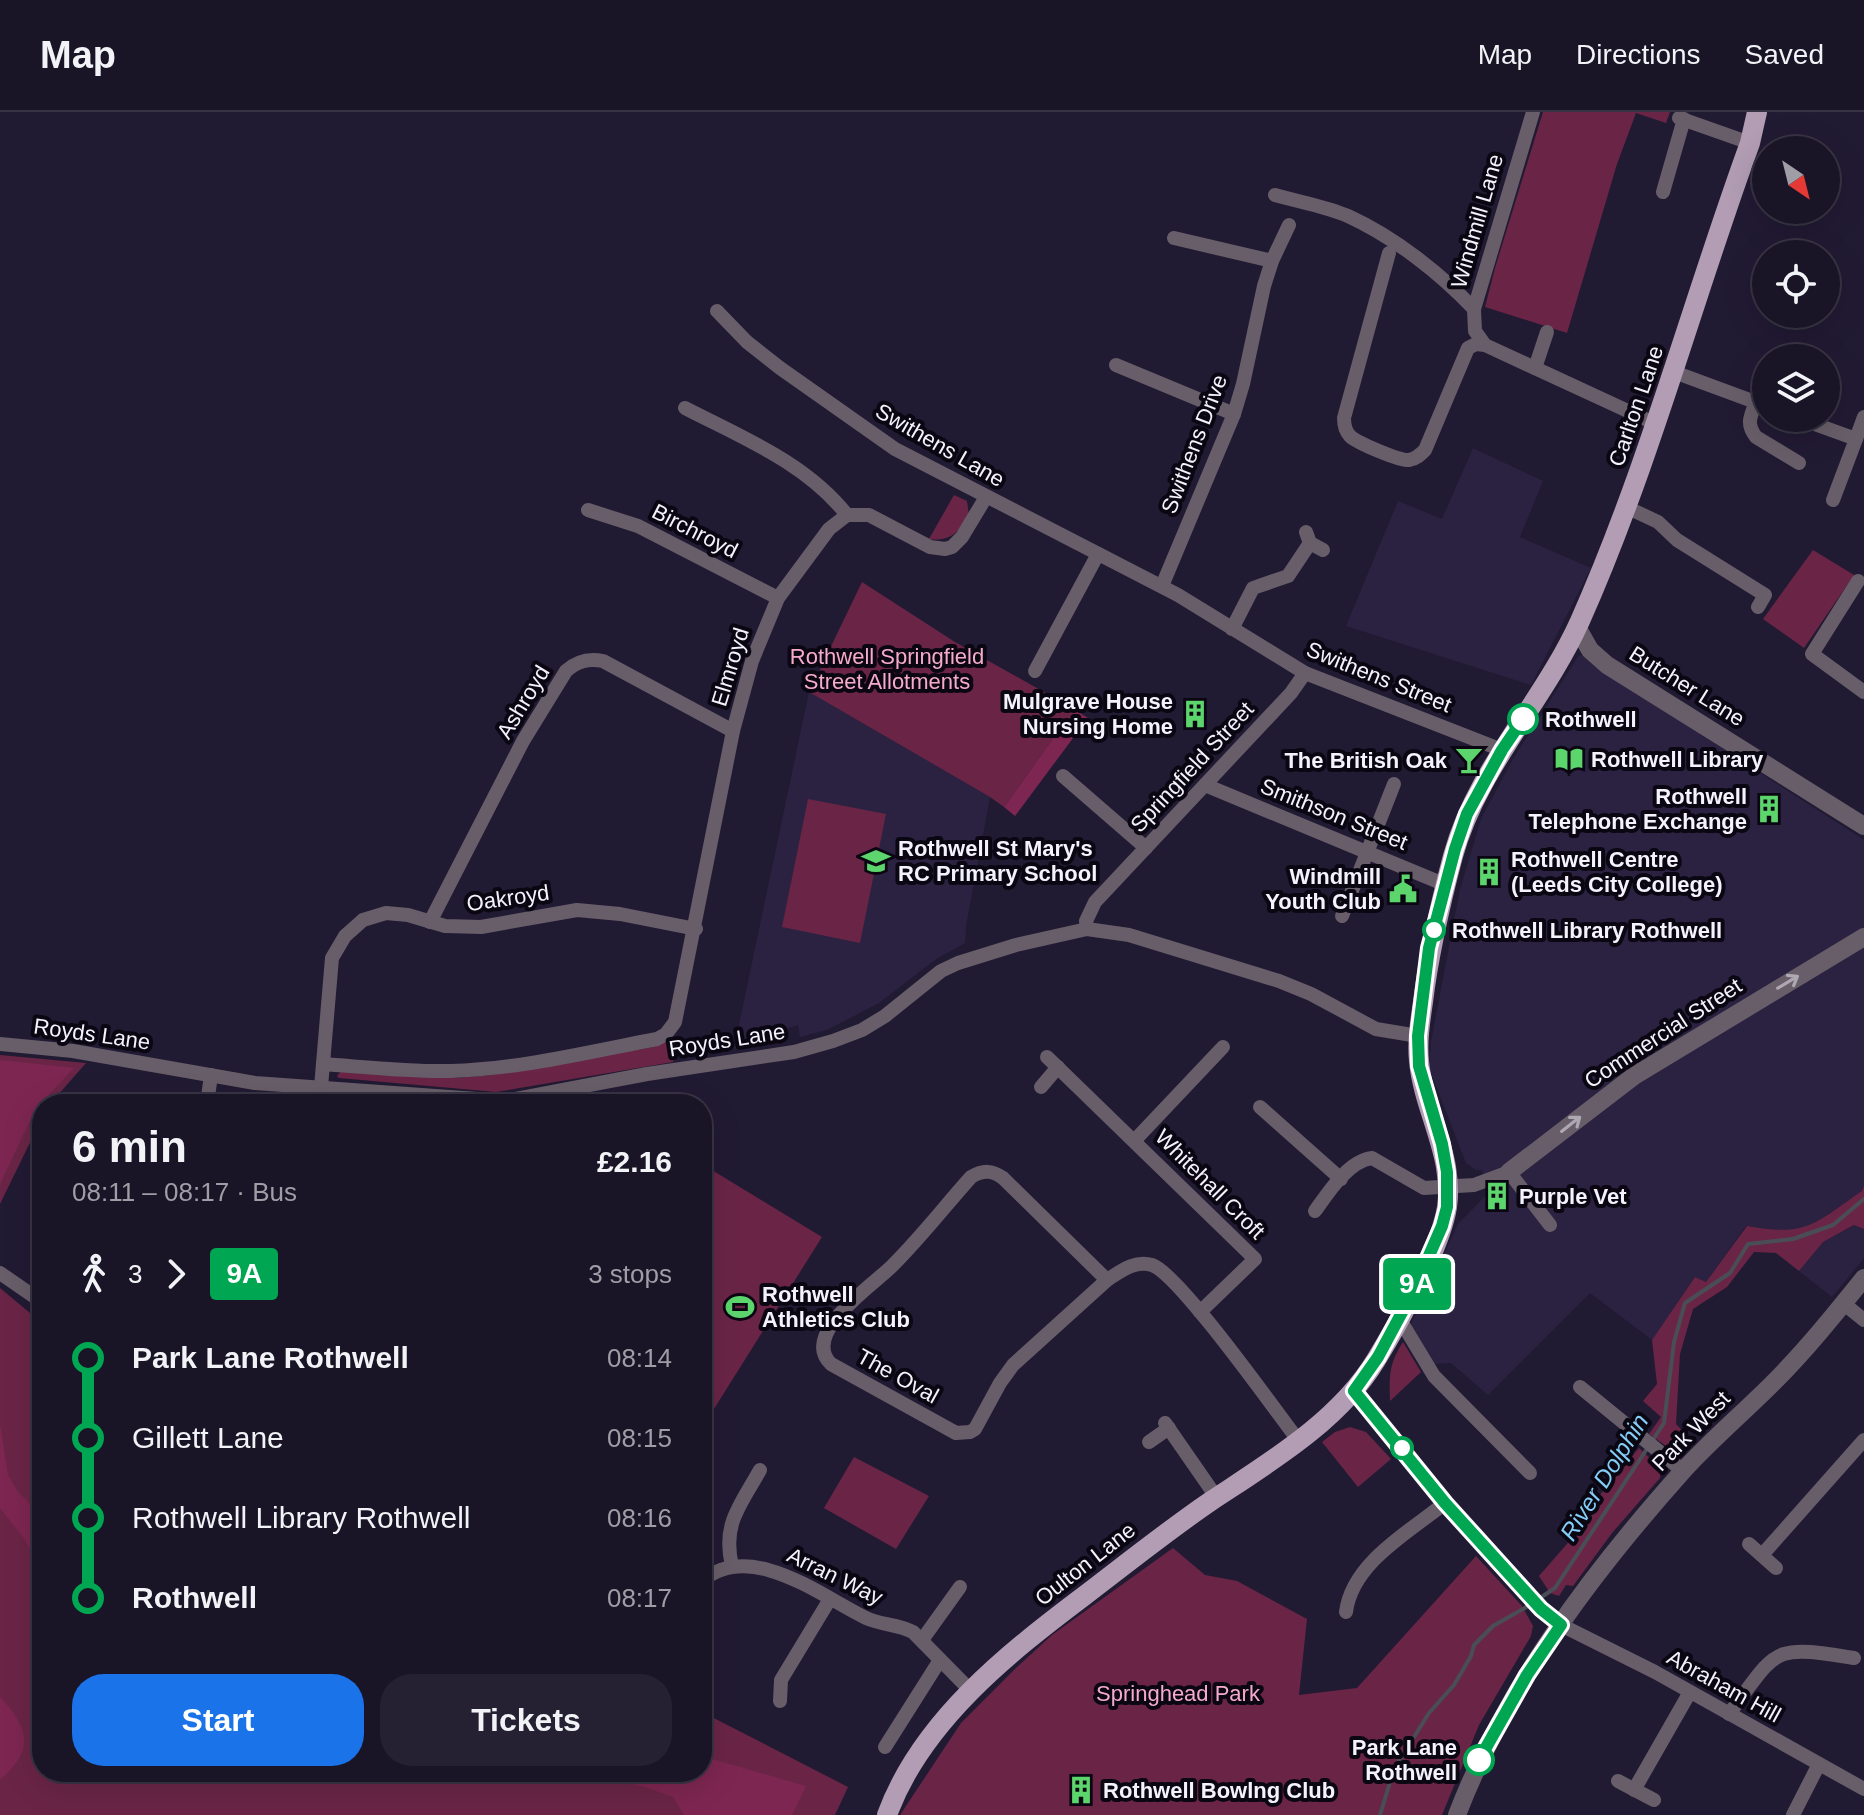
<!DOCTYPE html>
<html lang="en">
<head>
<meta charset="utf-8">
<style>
	:root { --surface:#191426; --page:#262132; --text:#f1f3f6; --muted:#9f9ea7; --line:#373343; --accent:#1a73e8 }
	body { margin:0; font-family:Arial,sans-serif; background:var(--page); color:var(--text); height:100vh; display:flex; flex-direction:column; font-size:30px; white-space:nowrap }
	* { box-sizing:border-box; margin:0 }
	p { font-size:26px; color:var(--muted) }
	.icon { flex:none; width:44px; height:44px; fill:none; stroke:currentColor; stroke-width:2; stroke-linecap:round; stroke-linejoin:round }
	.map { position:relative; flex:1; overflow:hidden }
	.panel { position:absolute; left:32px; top:982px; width:680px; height:688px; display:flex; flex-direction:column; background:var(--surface); border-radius:32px; box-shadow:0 8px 32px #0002,0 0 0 2px var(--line) }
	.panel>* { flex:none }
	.badge { padding:0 16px; border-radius:6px; font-size:28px; line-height:52px }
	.needle { width:52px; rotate:145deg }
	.tools { position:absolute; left:1752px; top:24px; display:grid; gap:16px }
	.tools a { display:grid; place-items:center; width:88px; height:88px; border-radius:50%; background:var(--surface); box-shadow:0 8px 32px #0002,0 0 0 2px var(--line); font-size:40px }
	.map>.badge { position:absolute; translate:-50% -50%; box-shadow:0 0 0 4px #fff }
	.legs { display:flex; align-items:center; gap:12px; height:88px; padding:0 40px; font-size:26px }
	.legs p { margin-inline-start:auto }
	.head { display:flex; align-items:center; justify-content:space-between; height:136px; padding:0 40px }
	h1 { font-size:44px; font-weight:800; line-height:60px }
	.button { display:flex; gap:16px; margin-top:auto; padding:16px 40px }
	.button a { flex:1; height:92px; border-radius:32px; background:var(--accent); color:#fff; font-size:32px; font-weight:800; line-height:92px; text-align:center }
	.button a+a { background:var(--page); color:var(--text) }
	ul { padding:0 40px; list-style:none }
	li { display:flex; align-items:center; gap:28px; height:80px; font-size:30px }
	li i { display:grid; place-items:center; width:12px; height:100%; margin:0 10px; background:currentColor }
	li i::after { content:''; width:20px; height:20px; margin:-10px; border:6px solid; border-radius:50%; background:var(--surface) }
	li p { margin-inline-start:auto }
	li:first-child i { background:linear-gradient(#0000 50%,currentColor 0) }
	li:last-child i { background:linear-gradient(currentColor 50%,#0000 0) }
	header { display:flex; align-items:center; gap:48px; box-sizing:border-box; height:112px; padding:0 40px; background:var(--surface); border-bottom:2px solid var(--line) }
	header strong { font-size:38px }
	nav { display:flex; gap:44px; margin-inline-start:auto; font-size:28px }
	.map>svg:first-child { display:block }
	.built { fill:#2b2241 }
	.green { fill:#6a2546 }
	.forest { fill:#7d2651 }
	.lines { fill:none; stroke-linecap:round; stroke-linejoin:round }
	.stream { stroke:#494e56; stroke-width:4 }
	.minor { stroke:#685e69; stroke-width:14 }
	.tertiary { stroke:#685e69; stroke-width:18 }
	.primary { stroke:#b29db4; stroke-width:20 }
	.oneway { stroke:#aea8b3 }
	.line-1-casing { stroke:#fff; stroke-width:18 }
	.line-1 { stroke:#00a651; stroke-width:12 }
	.stop-1-dot { fill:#fff; stroke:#00a651; stroke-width:4 }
	.labels { text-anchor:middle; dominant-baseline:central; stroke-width:8; stroke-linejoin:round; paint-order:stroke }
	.street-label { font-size:22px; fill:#f4f2fd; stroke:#0a0712 }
	.park-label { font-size:22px; fill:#f5abc9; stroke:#0a0712 }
	.poi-label { font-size:22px; font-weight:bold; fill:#f4f2fd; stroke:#0a0712; text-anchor:start }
	.stop-label { font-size:22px; font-weight:bold; fill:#f4f2fd; stroke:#0a0712; text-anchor:start }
	.water-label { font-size:24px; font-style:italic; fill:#83cdf7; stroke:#0a0712 }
</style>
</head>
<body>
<header>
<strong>Map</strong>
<nav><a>Map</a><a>Directions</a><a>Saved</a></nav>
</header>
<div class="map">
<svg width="1864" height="1703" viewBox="0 0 1864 1703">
	<rect width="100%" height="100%" fill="#211a33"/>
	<g class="built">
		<path d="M 1473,336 L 1543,369 L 1520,425 L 1591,456 L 1531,573 L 1346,514 L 1398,389 L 1442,407 Z"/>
		<path d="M 1579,543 L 1587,545 L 1618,569 L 1864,728 L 1864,1074 L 1862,1079 L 1808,1116 L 1781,1120 L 1746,1114 L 1706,1170 L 1695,1165 L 1652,1228 L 1590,1181 L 1488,1283 L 1451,1251 L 1432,1252 L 1410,1214 L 1458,1112 L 1490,1079 L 1482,1058 L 1476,1058 L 1466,1051 L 1429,956 L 1431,930 L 1460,777 L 1481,707 L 1513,647 Z"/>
		<path d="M 809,580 L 990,685 L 966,814 L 965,831 L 936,847 L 879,891 L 827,918 L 800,925 L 798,913 L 785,917 L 785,926 L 734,936 Z"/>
		<path d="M 1855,1113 L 1864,1117 L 1864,1146 L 1832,1185 L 1799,1159 L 1823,1130 Z"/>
	</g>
	<g class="green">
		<path d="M 1543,0 L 1670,0 L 1666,11 L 1636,1 L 1617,52 L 1567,221 L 1485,195 L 1495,156 Z"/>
		<path d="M 954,383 L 967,389 L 969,403 C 959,420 950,430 929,427 Z"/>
		<path d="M 1813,438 L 1854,463 L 1804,536 L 1763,507 Z"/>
		<path d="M 862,470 L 955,530 L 1074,597 L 1004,695 L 990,685 L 809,580 Z"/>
		<path d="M 808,687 L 886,702 L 860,831 L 782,815 Z"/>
		<path d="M 668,929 L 672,930 L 675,946 L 673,950 L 496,980 L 339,966 L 337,964 L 341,959 L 456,966 L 492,963 L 653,935 Z"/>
		<path d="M 0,943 L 86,951 L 50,992 L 42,992 L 42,1006 L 0,1092 Z"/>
		<path d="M 702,1052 L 822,1125 L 702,1316 Z"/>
		<path d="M 1864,1074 L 1864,1117 L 1854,1113 L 1823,1130 L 1799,1159 L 1776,1141 L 1754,1140 L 1727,1175 L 1693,1197 L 1680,1242 L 1676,1312 L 1694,1331 L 1686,1339 L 1676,1341 L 1649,1322 L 1661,1305 L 1643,1289 L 1657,1272 L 1652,1228 L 1695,1165 L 1706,1170 L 1747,1114 C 1808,1125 1813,1112 1862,1079 Z"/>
		<path d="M 0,1176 L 42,1211 L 42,1660 L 702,1660 L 702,1600 L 848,1675 L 835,1703 L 0,1703 Z"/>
		<path d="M 1403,1230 L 1421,1260 L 1390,1289 C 1389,1263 1389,1252 1403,1230 Z"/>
		<path d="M 1350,1315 L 1366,1320 L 1391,1347 L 1358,1375 L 1322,1330 L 1335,1320 Z"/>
		<path d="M 1639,1336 L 1660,1356 L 1660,1366 L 1612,1421 L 1573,1474 L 1566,1473 L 1559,1484 L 1550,1481 L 1539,1464 L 1573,1425 L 1570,1419 Z"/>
		<path d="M 854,1345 L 929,1384 L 896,1437 L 824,1396 Z"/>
		<path d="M 1173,1436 L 1205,1463 L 1237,1469 L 1307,1507 L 1299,1583 L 1357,1576 L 1476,1444 L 1522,1494 L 1533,1514 L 1531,1524 L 1479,1613 L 1442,1703 L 900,1703 L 961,1611 L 1016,1556 L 1052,1523 Z"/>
	</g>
	<g class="forest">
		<path d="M 1074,597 L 1088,606 L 1015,704 L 1004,695 Z"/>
		<path d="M 0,948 L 74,956 L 36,996 L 0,1072 Z"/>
		<path d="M 0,1312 L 8,1363 L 18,1380 L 42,1404 L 42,1456 L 23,1425 L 0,1396 Z"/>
		<path d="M 0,1585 C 28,1615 36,1638 0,1667 Z"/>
		<path d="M 702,1644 L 806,1674 L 792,1703 L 684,1703 L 673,1685 L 645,1675 L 588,1660 L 702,1660 Z"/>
	</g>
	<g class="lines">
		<g class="stream">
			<path d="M 1537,1488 L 1555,1476 L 1664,1311 L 1674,1230 L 1685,1191 L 1730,1161 L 1748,1132 L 1793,1127 L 1833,1113 L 1864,1087"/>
			<path d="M 1380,1703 L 1394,1657 L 1429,1601 L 1454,1573 L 1471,1544 L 1474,1533 L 1493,1514 L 1530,1493"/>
		</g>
		<g class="minor">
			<path d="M 1533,0 L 1474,197 L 1475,219 L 1485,233 L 1656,312"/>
			<path d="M 1679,6 L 1750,31"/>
			<path d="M 1663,80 L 1684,7"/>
			<path d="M 1275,83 C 1299,90 1325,94 1348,104 C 1394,125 1440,161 1474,197"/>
			<path d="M 1174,126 L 1272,149"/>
			<path d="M 1389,141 L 1344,306 C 1344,313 1345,319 1350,324 C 1357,331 1400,349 1409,348 C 1416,347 1420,343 1425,338 L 1468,236 L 1476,232 L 1485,233"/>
			<path d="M 717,199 L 747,230 L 780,256 L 895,337 L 1178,483 L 1305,561 L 1502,638"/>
			<path d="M 1116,253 L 1234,302"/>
			<path d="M 1535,256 L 1547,220"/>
			<path d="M 1674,260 L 1766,294"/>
			<path d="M 1756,290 C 1750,305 1746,312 1756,325 L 1799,351"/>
			<path d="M 685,296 C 743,326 806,351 847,403"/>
			<path d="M 1798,306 L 1856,327 L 1864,305"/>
			<path d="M 1833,388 L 1856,327"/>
			<path d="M 1626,395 L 1658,410 L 1677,428 L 1765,483 L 1758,495"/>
			<path d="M 588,398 L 638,414 L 778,486"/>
			<path d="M 1306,420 L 1310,431 L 1323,438"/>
			<path d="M 1858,469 L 1812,542 L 1864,580"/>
			<path d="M 1162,474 L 1234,302 L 1243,272 L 1264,174 L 1272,149 L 1289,113"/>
			<path d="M 1232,517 L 1253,476 L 1288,464 L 1310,431"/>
			<path d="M 1035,559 L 1098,442"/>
			<path d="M 1063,664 L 1146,736"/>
			<path d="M 1205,673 L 1446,773"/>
			<path d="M 1342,804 L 1394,672"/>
			<path d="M 430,810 L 523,629 L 566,559 C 577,549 588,546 603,549 L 733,619"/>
			<path d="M 1087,817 L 1086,809 L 1095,790 L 1291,581 L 1305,561"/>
			<path d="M 0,932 L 73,939 L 255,971 L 505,989 L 647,962 L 794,940 L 833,929 L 862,918 L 885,904 L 941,859 L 958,851 L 1016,833 L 1087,817 L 1129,823 L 1279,869 L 1311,882 L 1376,917 L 1418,924"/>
			<path d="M 1047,945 L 1255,1147 L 1200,1200"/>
			<path d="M 323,952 C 365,955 409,960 451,959 C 520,957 589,940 657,927 L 666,922 L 675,910 L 733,619 L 752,549 L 778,486 L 829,417 L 847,403 L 869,403 L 930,435 L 945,437 L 952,435 L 962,425 L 986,385"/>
			<path d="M 321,975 L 332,846 L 345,824 L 363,808 L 386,801 L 408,803 L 445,814 L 481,815 L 577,798 L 620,802 L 696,817"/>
			<path d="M 1041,975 L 1058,955"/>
			<path d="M 207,992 L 211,963"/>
			<path d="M 1260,995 L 1341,1067"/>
			<path d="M 1135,1028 L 1223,935"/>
			<path d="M 1315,1099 C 1328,1081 1348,1049 1372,1046 L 1424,1076 L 1474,1073 L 1509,1060 L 1550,1113"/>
			<path d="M 0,1161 L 42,1190"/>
			<path d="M 1107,1168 L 1003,1066 C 992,1058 983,1058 971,1065 C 945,1094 921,1125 893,1153 C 875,1172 799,1221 831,1252 L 956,1321 L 970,1320 L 975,1317 L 1000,1271 L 1013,1253 L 1107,1168 C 1121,1159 1135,1148 1152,1153 C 1179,1162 1275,1298 1298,1328"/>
			<path d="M 1843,1191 L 1864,1208"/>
			<path d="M 1399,1206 L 1434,1264 L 1530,1361"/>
			<path d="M 1580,1275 L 1683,1359"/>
			<path d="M 1354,1279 L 1445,1391 L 1541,1497 L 1561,1513 L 1655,1560 L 1864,1677"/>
			<path d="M 1165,1311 L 1217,1386"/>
			<path d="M 1149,1330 L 1169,1316"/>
			<path d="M 1749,1432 L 1776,1456"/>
			<path d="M 1762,1443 L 1864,1328"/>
			<path d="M 732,1454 C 722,1412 740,1394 760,1358"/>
			<path d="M 702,1469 C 751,1428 819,1483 866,1506 C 881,1513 897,1512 913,1520 L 971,1579"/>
			<path d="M 1346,1500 C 1352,1451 1409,1420 1445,1391"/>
			<path d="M 922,1528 L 960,1475"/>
			<path d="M 780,1589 L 781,1568 L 830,1487"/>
			<path d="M 1729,1602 C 1778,1537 1770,1532 1854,1546"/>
			<path d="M 885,1635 L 940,1548"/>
			<path d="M 1618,1669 L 1654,1688"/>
			<path d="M 1634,1678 L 1690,1580"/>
			<path d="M 1793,1703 L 1819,1652"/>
		</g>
		<g class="tertiary">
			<path d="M 1577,515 L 1590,538 L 1607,553 L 1864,714"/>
			<path d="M 1509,1060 L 1634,964 L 1864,825"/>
			<path d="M 1457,1703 C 1506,1575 1591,1462 1682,1360 C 1710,1329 1743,1301 1773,1271 C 1806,1238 1835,1202 1864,1166"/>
		</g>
		<path class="primary" d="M 887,1703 C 921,1610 1007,1542 1084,1484 C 1126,1452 1167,1419 1211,1389 C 1270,1350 1339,1309 1376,1248 C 1398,1212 1441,1135 1447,1095 C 1449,1082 1448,1068 1446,1055 C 1440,1020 1422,984 1419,949 C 1417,930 1420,910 1423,890 C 1429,840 1440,793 1453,744 C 1477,656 1543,591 1580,509 C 1649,354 1692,190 1750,31 L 1757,0"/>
	</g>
	<defs><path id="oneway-shaft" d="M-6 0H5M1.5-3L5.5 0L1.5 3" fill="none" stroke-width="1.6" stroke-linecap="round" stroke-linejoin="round" transform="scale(2)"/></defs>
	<g class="oneway">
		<use href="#oneway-shaft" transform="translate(1788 870) rotate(-31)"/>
		<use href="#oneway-shaft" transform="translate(1571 1012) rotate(-38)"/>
	</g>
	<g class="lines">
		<defs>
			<path id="line-1" d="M 1479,1648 L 1527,1563 L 1561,1513 L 1541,1497 L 1445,1391 L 1354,1279 L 1378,1245 L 1414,1178 L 1442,1114 L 1447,1095 L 1447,1060 L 1442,1032 L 1419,954 L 1418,924 L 1429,836 L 1455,737 L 1467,702 L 1502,638 L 1523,607"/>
		</defs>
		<use href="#line-1" class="line-1-casing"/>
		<use href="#line-1" class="line-1"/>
	</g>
	<defs>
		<symbol id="building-bare" viewBox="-9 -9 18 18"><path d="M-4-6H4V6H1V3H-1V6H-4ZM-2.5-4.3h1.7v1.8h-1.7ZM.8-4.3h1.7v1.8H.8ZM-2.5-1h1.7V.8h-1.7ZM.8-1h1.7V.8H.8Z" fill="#5dd56d" stroke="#0a0712" stroke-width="2.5" paint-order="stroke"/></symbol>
		<symbol id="library-bare" viewBox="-9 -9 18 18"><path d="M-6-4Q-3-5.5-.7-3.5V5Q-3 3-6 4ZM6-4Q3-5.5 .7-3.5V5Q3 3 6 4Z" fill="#5dd56d" stroke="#0a0712" stroke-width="2.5" paint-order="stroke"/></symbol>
		<symbol id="bar-bare" viewBox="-9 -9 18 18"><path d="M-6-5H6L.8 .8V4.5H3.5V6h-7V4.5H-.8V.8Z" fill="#5dd56d" stroke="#0a0712" stroke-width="2.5" paint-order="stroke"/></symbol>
		<symbol id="school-bare" viewBox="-9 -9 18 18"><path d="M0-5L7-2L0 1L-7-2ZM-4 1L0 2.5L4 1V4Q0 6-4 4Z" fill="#5dd56d" stroke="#0a0712" stroke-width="2.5" paint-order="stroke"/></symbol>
		<symbol id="civic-bare" viewBox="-9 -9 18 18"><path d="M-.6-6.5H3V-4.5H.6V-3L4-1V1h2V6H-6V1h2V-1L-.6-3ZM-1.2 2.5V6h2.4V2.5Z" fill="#5dd56d" stroke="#0a0712" stroke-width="2.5" paint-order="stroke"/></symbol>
		<symbol id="stadium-bare" viewBox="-9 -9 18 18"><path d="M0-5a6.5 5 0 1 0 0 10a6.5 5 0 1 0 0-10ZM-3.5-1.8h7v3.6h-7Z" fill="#5dd56d" stroke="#0a0712" stroke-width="2.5" paint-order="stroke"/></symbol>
	</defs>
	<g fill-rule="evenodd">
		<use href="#building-bare" x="1175" y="582" width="40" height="40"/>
		<use href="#library-bare" x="1549" y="627" width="40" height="40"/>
		<use href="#bar-bare" x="1449" y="628" width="40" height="40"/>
		<use href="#building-bare" x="1749" y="677" width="40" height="40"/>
		<use href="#school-bare" x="856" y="729" width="40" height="40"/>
		<use href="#building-bare" x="1469" y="740" width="40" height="40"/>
		<use href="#civic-bare" x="1383" y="757" width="40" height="40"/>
		<use href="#building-bare" x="1477" y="1064" width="40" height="40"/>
		<use href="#stadium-bare" x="720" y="1175" width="40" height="40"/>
		<use href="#building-bare" x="1061" y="1658" width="40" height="40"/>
	</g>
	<g class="stop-1-dot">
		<circle cx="1523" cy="607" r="14"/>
		<circle cx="1434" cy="818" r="10"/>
		<circle cx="1402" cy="1336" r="10"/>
		<circle cx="1479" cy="1648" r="14"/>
	</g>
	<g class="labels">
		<g class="street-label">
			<text transform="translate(1477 109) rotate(-74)">Windmill Lane</text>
			<text transform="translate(1636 294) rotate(-71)">Carlton Lane</text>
			<text transform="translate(1194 332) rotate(-69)">Swithens Drive</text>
			<text transform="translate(940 333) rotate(30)">Swithens Lane</text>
			<text transform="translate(695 419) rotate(27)">Birchroyd</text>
			<text transform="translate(730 555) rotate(-73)">Elmroyd</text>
			<text transform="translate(1379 565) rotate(22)">Swithens Street</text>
			<text transform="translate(1687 574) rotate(32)">Butcher Lane</text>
			<text transform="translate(523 590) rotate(-59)">Ashroyd</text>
			<text transform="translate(1192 655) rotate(-47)">Springfield Street</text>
			<text transform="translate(1334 702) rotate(22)">Smithson Street</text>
			<text transform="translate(508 786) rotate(-8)">Oakroyd</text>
			<text transform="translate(1663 921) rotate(-33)">Commercial Street</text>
			<text transform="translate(92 922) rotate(8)">Royds Lane</text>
			<text transform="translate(727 928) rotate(-9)">Royds Lane</text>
			<text transform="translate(1210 1072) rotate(45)">Whitehall Croft</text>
			<text transform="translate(898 1264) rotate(29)">The Oval</text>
			<text transform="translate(1691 1319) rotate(-46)">Park West</text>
			<text transform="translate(1085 1452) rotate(-38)">Oulton Lane</text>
			<text transform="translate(835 1464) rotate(26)">Arran Way</text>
			<text transform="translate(1724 1574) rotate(29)">Abraham Hill</text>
		</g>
		<g class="park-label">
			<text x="887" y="544">Rothwell Springfield<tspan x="887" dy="25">Street Allotments</tspan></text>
			<text x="1178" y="1581">Springhead Park</text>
		</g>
		<g class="poi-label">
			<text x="1173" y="589" text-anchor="end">Mulgrave House<tspan x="1173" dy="25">Nursing Home</tspan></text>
			<text x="1591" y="647">Rothwell Library</text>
			<text x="1447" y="648" text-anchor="end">The British Oak</text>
			<text x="1747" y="684" text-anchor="end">Rothwell<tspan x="1747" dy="25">Telephone Exchange</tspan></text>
			<text x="898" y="736">Rothwell St Mary's<tspan x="898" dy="25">RC Primary School</tspan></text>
			<text x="1511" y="747">Rothwell Centre<tspan x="1511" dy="25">(Leeds City College)</tspan></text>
			<text x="1381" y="764" text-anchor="end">Windmill<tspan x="1381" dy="25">Youth Club</tspan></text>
			<text x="1519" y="1084">Purple Vet</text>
			<text x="762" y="1182">Rothwell<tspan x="762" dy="25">Athletics Club</tspan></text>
			<text x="1103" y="1678">Rothwell Bowlng Club</text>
		</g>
		<g class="stop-label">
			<text x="1545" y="607">Rothwell</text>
			<text x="1452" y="818">Rothwell Library Rothwell</text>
			<text x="1457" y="1635" text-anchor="end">Park Lane<tspan x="1457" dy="25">Rothwell</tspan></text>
		</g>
		<g class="water-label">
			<text transform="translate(1604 1365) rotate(-58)">River Dolphin</text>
		</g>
	</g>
</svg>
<div class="tools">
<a><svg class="needle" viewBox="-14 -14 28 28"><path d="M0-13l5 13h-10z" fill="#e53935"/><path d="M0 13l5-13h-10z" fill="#9f9ea7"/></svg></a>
<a><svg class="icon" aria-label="locate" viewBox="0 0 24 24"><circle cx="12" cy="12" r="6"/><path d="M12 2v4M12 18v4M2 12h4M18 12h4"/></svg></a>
<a><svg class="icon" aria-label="layers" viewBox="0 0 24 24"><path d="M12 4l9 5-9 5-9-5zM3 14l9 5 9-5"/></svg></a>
</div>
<b class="badge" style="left:1417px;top:1172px;background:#00a651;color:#fff">9A</b>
<section class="panel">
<div class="head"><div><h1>6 min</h1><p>08:11 – 08:17 · Bus</p></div><b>£2.16</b></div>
<div class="legs"><svg class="icon" aria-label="walk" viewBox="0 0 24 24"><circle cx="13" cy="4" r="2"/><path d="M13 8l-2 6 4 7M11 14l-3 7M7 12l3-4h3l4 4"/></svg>3<svg class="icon" aria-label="forward" viewBox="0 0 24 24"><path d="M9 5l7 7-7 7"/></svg><b class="badge" style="background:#00a651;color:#fff">9A</b><p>3 stops</p></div>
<ul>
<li><i style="color:#00a651"></i><b>Park Lane Rothwell</b><p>08:14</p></li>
<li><i style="color:#00a651"></i><span>Gillett Lane</span><p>08:15</p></li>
<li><i style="color:#00a651"></i><span>Rothwell Library Rothwell</span><p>08:16</p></li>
<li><i style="color:#00a651"></i><b>Rothwell</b><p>08:17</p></li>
</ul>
<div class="button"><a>Start</a><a>Tickets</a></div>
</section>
</div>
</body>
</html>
